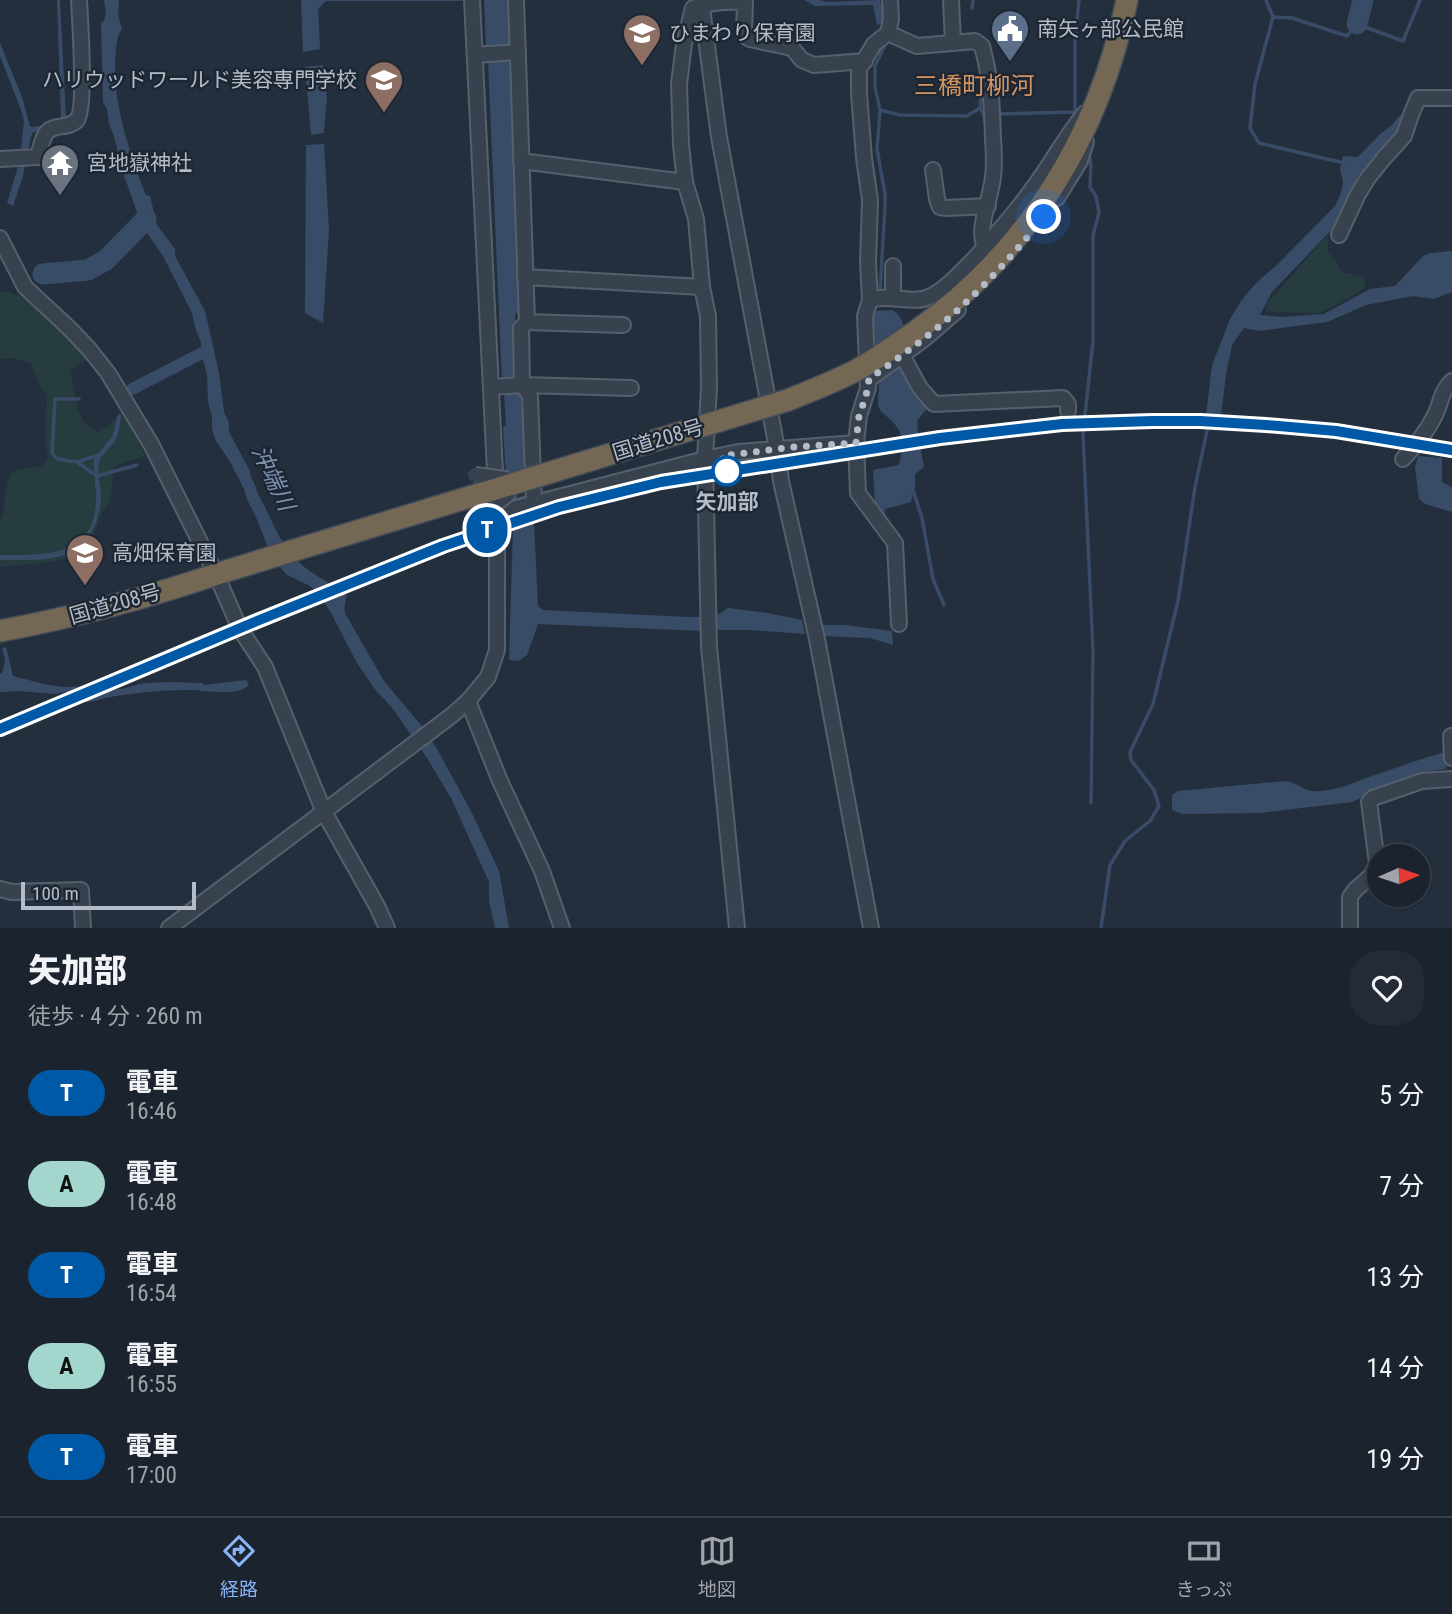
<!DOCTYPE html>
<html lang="ja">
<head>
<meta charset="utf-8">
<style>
	:root { --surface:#1b232e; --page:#242b36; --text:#f1f3f6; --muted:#a0a4aa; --line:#39404a; --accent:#8ab4f8 }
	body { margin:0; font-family:"Roboto Condensed","Noto Sans JP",sans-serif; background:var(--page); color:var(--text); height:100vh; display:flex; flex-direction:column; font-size:26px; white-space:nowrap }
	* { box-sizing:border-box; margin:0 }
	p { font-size:23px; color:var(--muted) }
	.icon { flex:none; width:38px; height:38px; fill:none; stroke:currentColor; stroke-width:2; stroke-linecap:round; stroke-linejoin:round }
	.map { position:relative; height:928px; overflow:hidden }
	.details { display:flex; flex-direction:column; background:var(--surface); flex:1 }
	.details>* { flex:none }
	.badge { padding:0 14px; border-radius:23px; font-size:24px; line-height:46px }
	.needle { width:46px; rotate:87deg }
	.buttons { position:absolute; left:1367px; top:844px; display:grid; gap:14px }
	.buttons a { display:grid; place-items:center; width:63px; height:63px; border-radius:50%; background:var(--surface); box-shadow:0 2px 5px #0004,0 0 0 2px var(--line); font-size:35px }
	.scale { position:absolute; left:21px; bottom:18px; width:175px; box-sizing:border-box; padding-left:7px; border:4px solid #b4bcc9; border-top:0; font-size:19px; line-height:24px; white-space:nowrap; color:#b4bcc9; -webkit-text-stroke:5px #1d2633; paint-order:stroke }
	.you { position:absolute; width:35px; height:35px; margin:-18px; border:5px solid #fff; border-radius:50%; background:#1a73e8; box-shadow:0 0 0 10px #1a73e833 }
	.map>.badge { position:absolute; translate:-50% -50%; box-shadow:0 0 0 4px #fff }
	.round { display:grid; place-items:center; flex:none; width:74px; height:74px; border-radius:28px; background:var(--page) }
	.summary { display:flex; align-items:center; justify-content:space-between; height:119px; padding:0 28px }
	h1 { font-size:33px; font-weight:800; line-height:52px }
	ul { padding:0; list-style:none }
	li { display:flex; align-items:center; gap:21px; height:91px; padding:0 28px }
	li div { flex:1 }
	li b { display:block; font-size:26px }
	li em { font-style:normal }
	li .badge { min-width:77px; font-weight:700; text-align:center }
	.tab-bar { display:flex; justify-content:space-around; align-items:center; height:98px; border-top:2px solid var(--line); background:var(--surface); font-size:19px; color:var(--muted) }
	.tab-bar a { display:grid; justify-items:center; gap:4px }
	.tab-bar .on { color:var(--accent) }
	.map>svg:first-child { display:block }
	.green { fill:#263c3f }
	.water { fill:#394c67 }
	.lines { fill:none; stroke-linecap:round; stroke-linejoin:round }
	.stream { stroke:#394c67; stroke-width:3.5 }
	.canal { stroke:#394c67; stroke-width:12 }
	.river { stroke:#394c67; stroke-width:21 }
	.minor-casing { stroke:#565f6c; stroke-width:18 }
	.highway-casing { stroke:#434c59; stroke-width:24 }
	.minor { stroke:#38414e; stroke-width:14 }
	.highway { stroke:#746855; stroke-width:21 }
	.rail { stroke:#5a6575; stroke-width:3.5; stroke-dasharray:7 7; stroke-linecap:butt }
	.minor-bridge-casing { stroke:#565f6c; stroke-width:18; stroke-linecap:butt }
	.highway-bridge-casing { stroke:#434c59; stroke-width:24; stroke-linecap:butt }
	.minor-bridge { stroke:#38414e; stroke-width:14 }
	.highway-bridge { stroke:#746855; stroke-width:21 }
	.line-casing { stroke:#fff; stroke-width:16 }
	.line { stroke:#0059a6; stroke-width:10 }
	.walk { stroke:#b4bcc9; stroke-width:7; stroke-dasharray:0 12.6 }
	.stop-dot { fill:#fff; stroke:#0059a6; stroke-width:3.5 }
	.labels { text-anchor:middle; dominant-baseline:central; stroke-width:5; stroke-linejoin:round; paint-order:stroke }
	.poi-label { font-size:21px; fill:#b4bcc9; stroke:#1d2633; text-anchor:start }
	.street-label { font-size:21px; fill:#b4bcc9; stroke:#1d2633 }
	.stop-label { font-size:21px; font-weight:bold; fill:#b4bcc9; stroke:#1d2633 }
	.water-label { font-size:23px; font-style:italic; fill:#7c92b1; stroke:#1d2633 }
	.quarter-label { font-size:24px; fill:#d59563; stroke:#1d2633 }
</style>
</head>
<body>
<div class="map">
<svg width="1452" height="928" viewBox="0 0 1452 928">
	<rect width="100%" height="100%" fill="#242f3e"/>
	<g class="green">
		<path d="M 1328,235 L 1328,252 L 1337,262 L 1341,272 L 1364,277 L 1365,287 L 1349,298 L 1320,313 L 1266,312 L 1267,303 Z"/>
		<path d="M 0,292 L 9,292 L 23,298 L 28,296 L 89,358 L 70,370 L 78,411 L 83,421 L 97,433 L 109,426 L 124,408 L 145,456 L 114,466 L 110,503 C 98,513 98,528 91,541 C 78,566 25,563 0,567 L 0,522 L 4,514 L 5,492 L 11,473 L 17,470 L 43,466 L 48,459 L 45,434 L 47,395 L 40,387 L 32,364 L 15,358 L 0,359 Z"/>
	</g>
	<g class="water">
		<path d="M 57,0 L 60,0 L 66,120 L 58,128 L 39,131 L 32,133 L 23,176 L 13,206 L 7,203 L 20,160 L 24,121 L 21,110 L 0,56 L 0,43 L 22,97 L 30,127 L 58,124 L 61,117 Z"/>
		<path d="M 104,0 L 119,0 L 118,15 L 122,29 C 117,35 117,42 116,49 C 110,96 129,152 146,195 L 150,196 L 157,225 L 175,249 L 175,256 L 205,311 L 219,373 L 224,412 L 229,423 L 229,432 L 250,471 C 250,478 256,484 257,492 C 268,511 275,532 288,550 C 301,568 325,582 345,590 C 349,598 343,603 345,613 L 384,681 L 425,730 L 437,749 L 472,813 L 499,871 L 509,928 L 495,928 L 489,901 L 489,882 L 451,798 L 427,758 L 393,709 L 374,688 L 357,663 L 330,611 L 318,593 L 310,586 L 287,575 L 277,564 L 271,555 L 256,517 L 247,499 L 244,489 L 229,460 L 216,441 L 212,429 L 212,417 L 208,401 L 207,374 L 203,360 L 201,343 L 195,327 L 192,313 L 163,256 L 140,223 L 136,209 L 122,170 L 114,136 L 109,124 L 107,109 L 103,102 L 101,23 L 104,21 L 106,14 Z"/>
		<path d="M 301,0 L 462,0 L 462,1 L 326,1 L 318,9 L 320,49 L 303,52 Z"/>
		<path d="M 484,0 L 510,0 L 511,47 L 486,49 Z"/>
		<path d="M 804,0 L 819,0 L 827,2 L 880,0 L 885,23 L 877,25 L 873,5 L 815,6 Z"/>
		<path d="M 511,58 L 519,313 L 515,314 L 517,377 L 513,381 L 502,382 L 488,60 Z"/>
		<path d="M 323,65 L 327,97 L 324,133 L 311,135 L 305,67 Z"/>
		<path d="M 1406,114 L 1400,133 L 1358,176 L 1342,219 L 1272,292 L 1260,315 L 1282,317 L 1324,314 L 1370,289 L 1395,286 L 1423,256 L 1431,253 L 1452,251 L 1452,292 L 1434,299 L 1413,296 L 1366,305 L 1327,322 L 1259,331 L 1244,328 L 1232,345 L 1226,374 L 1221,416 L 1206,416 L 1212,365 L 1230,319 L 1241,301 L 1256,283 L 1277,265 L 1335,206 L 1341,193 L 1343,181 L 1340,169 L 1343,156 L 1358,157 L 1380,134 L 1392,125 L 1400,115 Z"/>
		<path d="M 324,144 L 329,230 L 323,323 L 305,313 L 306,145 Z"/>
		<path d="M 892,310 C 914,321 898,355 907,373 C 912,385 922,396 929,406 L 917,421 L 918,433 L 924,467 L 915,474 L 915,486 L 911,502 L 885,509 L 885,514 L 875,504 L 873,470 L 899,465 C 902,454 904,436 897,427 C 884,410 874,415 879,390 L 873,315 L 876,311 Z"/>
		<path d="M 517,392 L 525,397 L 528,468 L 506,476 L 503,426 L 506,426 L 504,393 Z"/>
		<path d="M 118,414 L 121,415 C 120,424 119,433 115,441 C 110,449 101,454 99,463 C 96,475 102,488 101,500 C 93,564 53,560 0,560 L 0,555 C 46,555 96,558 96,497 C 96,484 93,471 94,458 L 112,437 Z"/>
		<path d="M 1418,456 L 1442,458 L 1442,482 L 1452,487 L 1452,512 L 1425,504 L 1419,499 L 1415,467 Z"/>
		<path d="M 529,494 L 534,523 L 538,606 L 543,610 L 688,617 L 703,617 L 703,631 L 538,624 L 527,655 L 519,661 L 509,660 L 513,528 L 510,500 Z"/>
		<path d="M 728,608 L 768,613 L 802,620 L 805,634 L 751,630 L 717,630 L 716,616 Z"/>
		<path d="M 822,625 L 845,625 L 892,631 L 893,645 L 870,638 L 823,636 Z"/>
		<path d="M 6,647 L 13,676 L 48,685 L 65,687 L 96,686 L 110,690 L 121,689 L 144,683 L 171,682 L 201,683 L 205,685 L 246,680 L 249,685 C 235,698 204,689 186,690 C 161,690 135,693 110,697 C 102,698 92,703 84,702 C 76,701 70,696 65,692 L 54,694 L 20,691 L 0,692 L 0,674 L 2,673 L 5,661 L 2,648 Z"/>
		<path d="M 1449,751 L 1450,763 L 1445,769 L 1426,772 L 1388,785 L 1352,802 L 1260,813 L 1183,814 L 1172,810 L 1172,795 L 1178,791 L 1285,781 C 1299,783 1304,793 1321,791 C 1337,790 1354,783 1369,777 C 1396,768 1422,758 1449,751 Z"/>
	</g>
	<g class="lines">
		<g class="stream">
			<path d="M 1266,0 L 1273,17 L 1292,18 L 1347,36 L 1357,24 L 1403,41 L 1420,0"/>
			<path d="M 972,8 L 973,0"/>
			<path d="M 1273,17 L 1255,84 L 1250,128 L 1259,143 L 1344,163"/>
			<path d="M 980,108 L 984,115 L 985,122"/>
			<path d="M 880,110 L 900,115 L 967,116 L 980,108 L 981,94"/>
			<path d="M 997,114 L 1075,112"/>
			<path d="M 1077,117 L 1075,112 L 1075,41 L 1079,0"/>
			<path d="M 1088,151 L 1091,164 L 1090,187 L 1096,196 L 1099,213 L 1093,235 L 1093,341 L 1083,434 L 1093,651 L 1091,803"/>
			<path d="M 880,292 L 885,207 L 885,194 L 877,149 L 880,110 L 875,87 L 875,66 L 884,47 L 884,42"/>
			<path d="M 77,462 L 57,459 L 52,453 L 55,399 L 79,399"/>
			<path d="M 97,476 L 77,462 L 99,455"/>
			<path d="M 97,476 L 137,465"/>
			<path d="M 913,490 L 922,518 L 933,579 L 944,605"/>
			<path d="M 1101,928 L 1110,865 L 1125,841 L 1150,821 L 1159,806 L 1154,790 L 1131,760 L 1130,752 L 1153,704 L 1178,601 L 1195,487 L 1207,431 L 1209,413"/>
		</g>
		<path class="canal" d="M 132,389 L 208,350"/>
		<g class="river">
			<path d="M 1357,24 L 1363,0"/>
			<path d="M 43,274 L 88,270 L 106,260 L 146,219"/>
		</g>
		<defs>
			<g id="minor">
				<path d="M 516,0 L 527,322 L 521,328 L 522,385 L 530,396 L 534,503"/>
				<path d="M 701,0 L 719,137 L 777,449 L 781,481 L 817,639 L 871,928"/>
				<path d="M 890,0 L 891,19 L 888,33 L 874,44 L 859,69 L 859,93 L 864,158 L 870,200 L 868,263 L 870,300 L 865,316 L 868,388 L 859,416 L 856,443 L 858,493 L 895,543 L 899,624"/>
				<path d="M 951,0 L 953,43"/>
				<path d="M 888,33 L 917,46 L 975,41 L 982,46 C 991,79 992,104 993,138 C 994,155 995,172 991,188 C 988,206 977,230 985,247"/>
				<path d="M 475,55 L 518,52"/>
				<path d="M 0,159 L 38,157 C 40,150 42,138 47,132 C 54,124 69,129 77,120 C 86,109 80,19 79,0"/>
				<path d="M 521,161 L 685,182"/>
				<path d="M 933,170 L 937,199 L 940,207 L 947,208 L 988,206"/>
				<path d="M 1057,198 L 1080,161 L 1086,142"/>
				<path d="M 1339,235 L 1358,194 L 1368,178 L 1384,158 L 1404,136 L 1411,115 L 1418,98 L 1452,98"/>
				<path d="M 0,238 L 25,287 L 69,328 L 89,349 L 108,373 L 151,444 L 216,574 L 240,629 L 265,667 L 324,812 L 377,906 L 387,928"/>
				<path d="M 525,277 L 702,287"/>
				<path d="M 893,298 L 893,266"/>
				<path d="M 870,300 C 888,293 912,305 929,297 C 946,289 961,272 974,259 C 996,235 1017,211 1036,184 C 1053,161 1066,136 1085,113"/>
				<path d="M 527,322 L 623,325"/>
				<path d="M 902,355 L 920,388 L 934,404 L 1063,398 L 1068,404 L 1068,411"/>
				<path d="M 869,379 L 923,340 L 958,310"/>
				<path d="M 491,387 L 522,385 L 631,388"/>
				<path d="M 1403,459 C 1415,446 1426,433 1434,417 C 1441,405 1440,392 1452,381"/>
				<path d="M 497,513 L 705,459 L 738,452 L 856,443"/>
				<path d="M 468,701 L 500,781 L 542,871 L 562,928"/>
				<path d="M 1451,736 L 1452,758"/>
				<path d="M 0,889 L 12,892 L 81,890 L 83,928"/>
				<path d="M 169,928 L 451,716 L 468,701 L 488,677 L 497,650 L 497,513 L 472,0"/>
				<path d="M 737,928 L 709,647 L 705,459 L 709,387 L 708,316 L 702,287 L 696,219 L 685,182 L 681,145 L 679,84 L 684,44 L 693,8 C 709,2 727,1 745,2 L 744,32 L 745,36 L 750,39 L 792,48 L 802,60 L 814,65 L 865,61"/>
				<path d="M 1350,928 L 1350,897 L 1355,890 L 1372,875 L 1377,863 L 1369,802 L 1373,798 L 1422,781 L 1452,779"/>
			</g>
			<g id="highway">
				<path d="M 916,331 C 1029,251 1099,135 1127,0"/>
				<path d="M 0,631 C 75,617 150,597 223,572"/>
			</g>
		</defs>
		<use href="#minor" class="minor-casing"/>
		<use href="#highway" class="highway-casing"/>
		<use href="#minor" class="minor"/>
		<use href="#highway" class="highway"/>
		<path class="rail" d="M 0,729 C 76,697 153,665 230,633 C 337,588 444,543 554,508 C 646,480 742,467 836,454 C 911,443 986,430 1061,424 C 1079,422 1096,422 1114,422 C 1227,418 1341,427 1452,451"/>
		<defs>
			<path id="minor-bridge" d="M 475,475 L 505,479 L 508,486 L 508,494 L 479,517"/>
			<path id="highway-bridge" d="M 223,572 L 788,400 C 811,391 833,382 855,371 C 877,359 896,345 916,331"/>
		</defs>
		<use href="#minor-bridge" class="minor-bridge-casing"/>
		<use href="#highway-bridge" class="highway-bridge-casing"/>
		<use href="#minor-bridge" class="minor-bridge"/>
		<use href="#highway-bridge" class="highway-bridge"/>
	</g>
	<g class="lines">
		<defs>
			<path id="line" d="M 0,729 L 257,621 L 443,546 L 559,507 L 661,482 L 940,438 L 1062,424 L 1152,421 L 1200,421 L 1266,425 L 1336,431 L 1452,450"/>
		</defs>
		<use href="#line" class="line-casing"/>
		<use href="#line" class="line"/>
		<path class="walk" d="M 727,471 L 722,456 L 793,447 L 856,443 L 859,416 L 866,396 L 869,379 C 897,359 925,339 951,316 C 985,286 1015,253 1044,217"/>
	</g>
	<defs>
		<symbol id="civic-pin" viewBox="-11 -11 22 30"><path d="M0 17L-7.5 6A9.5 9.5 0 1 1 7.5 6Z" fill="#5c6f8a" stroke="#1d2633"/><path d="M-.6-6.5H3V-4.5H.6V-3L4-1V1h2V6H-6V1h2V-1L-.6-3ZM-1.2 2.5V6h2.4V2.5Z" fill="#fff"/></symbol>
		<symbol id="school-pin" viewBox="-11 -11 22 30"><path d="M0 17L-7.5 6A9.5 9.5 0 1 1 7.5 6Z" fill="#8d6e63" stroke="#1d2633"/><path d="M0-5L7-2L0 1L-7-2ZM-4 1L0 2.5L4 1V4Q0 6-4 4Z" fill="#fff"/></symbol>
		<symbol id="temple-pin" viewBox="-11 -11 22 30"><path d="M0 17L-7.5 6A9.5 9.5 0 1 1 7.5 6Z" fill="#6b7280" stroke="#1d2633"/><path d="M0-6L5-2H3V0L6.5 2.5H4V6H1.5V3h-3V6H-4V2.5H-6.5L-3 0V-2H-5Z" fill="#fff"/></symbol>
	</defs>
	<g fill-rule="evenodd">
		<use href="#civic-pin" x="988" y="7" width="44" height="60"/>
		<use href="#school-pin" x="620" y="11" width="44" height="60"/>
		<use href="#school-pin" x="362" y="58" width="44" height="60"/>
		<use href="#temple-pin" x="38" y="141" width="44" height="60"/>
		<use href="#school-pin" x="63" y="531" width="44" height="60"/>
	</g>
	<circle class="stop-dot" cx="727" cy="471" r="14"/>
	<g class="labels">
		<g class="poi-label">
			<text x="1037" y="29">南矢ヶ部公民館</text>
			<text x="669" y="33">ひまわり保育園</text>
			<text x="357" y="80" text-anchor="end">ハリウッドワールド美容専門学校</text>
			<text x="87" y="163">宮地嶽神社</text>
			<text x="112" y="553">高畑保育園</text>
		</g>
		<g class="street-label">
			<text transform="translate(658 440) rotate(-17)">国道208号</text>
			<text transform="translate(115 604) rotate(-16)">国道208号</text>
		</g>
		<g class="stop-label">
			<text x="727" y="502">矢加部</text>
		</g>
		<g class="water-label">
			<text transform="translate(273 478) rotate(65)">沖端川</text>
		</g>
		<g class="quarter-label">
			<text x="974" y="86">三橋町柳河</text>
		</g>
	</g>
</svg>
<div class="buttons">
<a><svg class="needle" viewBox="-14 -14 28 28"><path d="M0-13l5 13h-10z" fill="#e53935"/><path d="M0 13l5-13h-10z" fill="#a0a4aa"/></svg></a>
</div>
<div class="scale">100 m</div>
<div class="you" style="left:1044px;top:217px"></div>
<b class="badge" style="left:487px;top:530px;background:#0059a6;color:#fff">T</b>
</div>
<section class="details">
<div class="summary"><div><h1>矢加部</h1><p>徒歩 · 4 分 · 260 m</p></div><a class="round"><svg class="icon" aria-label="heart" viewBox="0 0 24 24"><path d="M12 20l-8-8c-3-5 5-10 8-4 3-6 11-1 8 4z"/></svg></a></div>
<ul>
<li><span class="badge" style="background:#0059a6;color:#fff">T</span><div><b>電車</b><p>16:46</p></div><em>5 分</em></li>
<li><span class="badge" style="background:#a3d6cc;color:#111">A</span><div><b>電車</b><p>16:48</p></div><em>7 分</em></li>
<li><span class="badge" style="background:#0059a6;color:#fff">T</span><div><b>電車</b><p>16:54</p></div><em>13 分</em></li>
<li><span class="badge" style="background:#a3d6cc;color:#111">A</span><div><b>電車</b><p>16:55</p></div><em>14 分</em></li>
<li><span class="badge" style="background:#0059a6;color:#fff">T</span><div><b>電車</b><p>17:00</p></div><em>19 分</em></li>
</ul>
</section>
<nav class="tab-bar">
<a class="on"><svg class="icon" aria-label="directions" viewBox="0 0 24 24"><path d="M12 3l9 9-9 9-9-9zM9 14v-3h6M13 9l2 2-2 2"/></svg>経路</a>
<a><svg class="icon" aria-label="map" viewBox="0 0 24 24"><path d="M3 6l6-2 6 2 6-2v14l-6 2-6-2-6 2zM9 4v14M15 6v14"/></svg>地図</a>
<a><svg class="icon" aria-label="tickets" viewBox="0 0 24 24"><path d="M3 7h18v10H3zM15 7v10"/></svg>きっぷ</a>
</nav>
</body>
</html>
